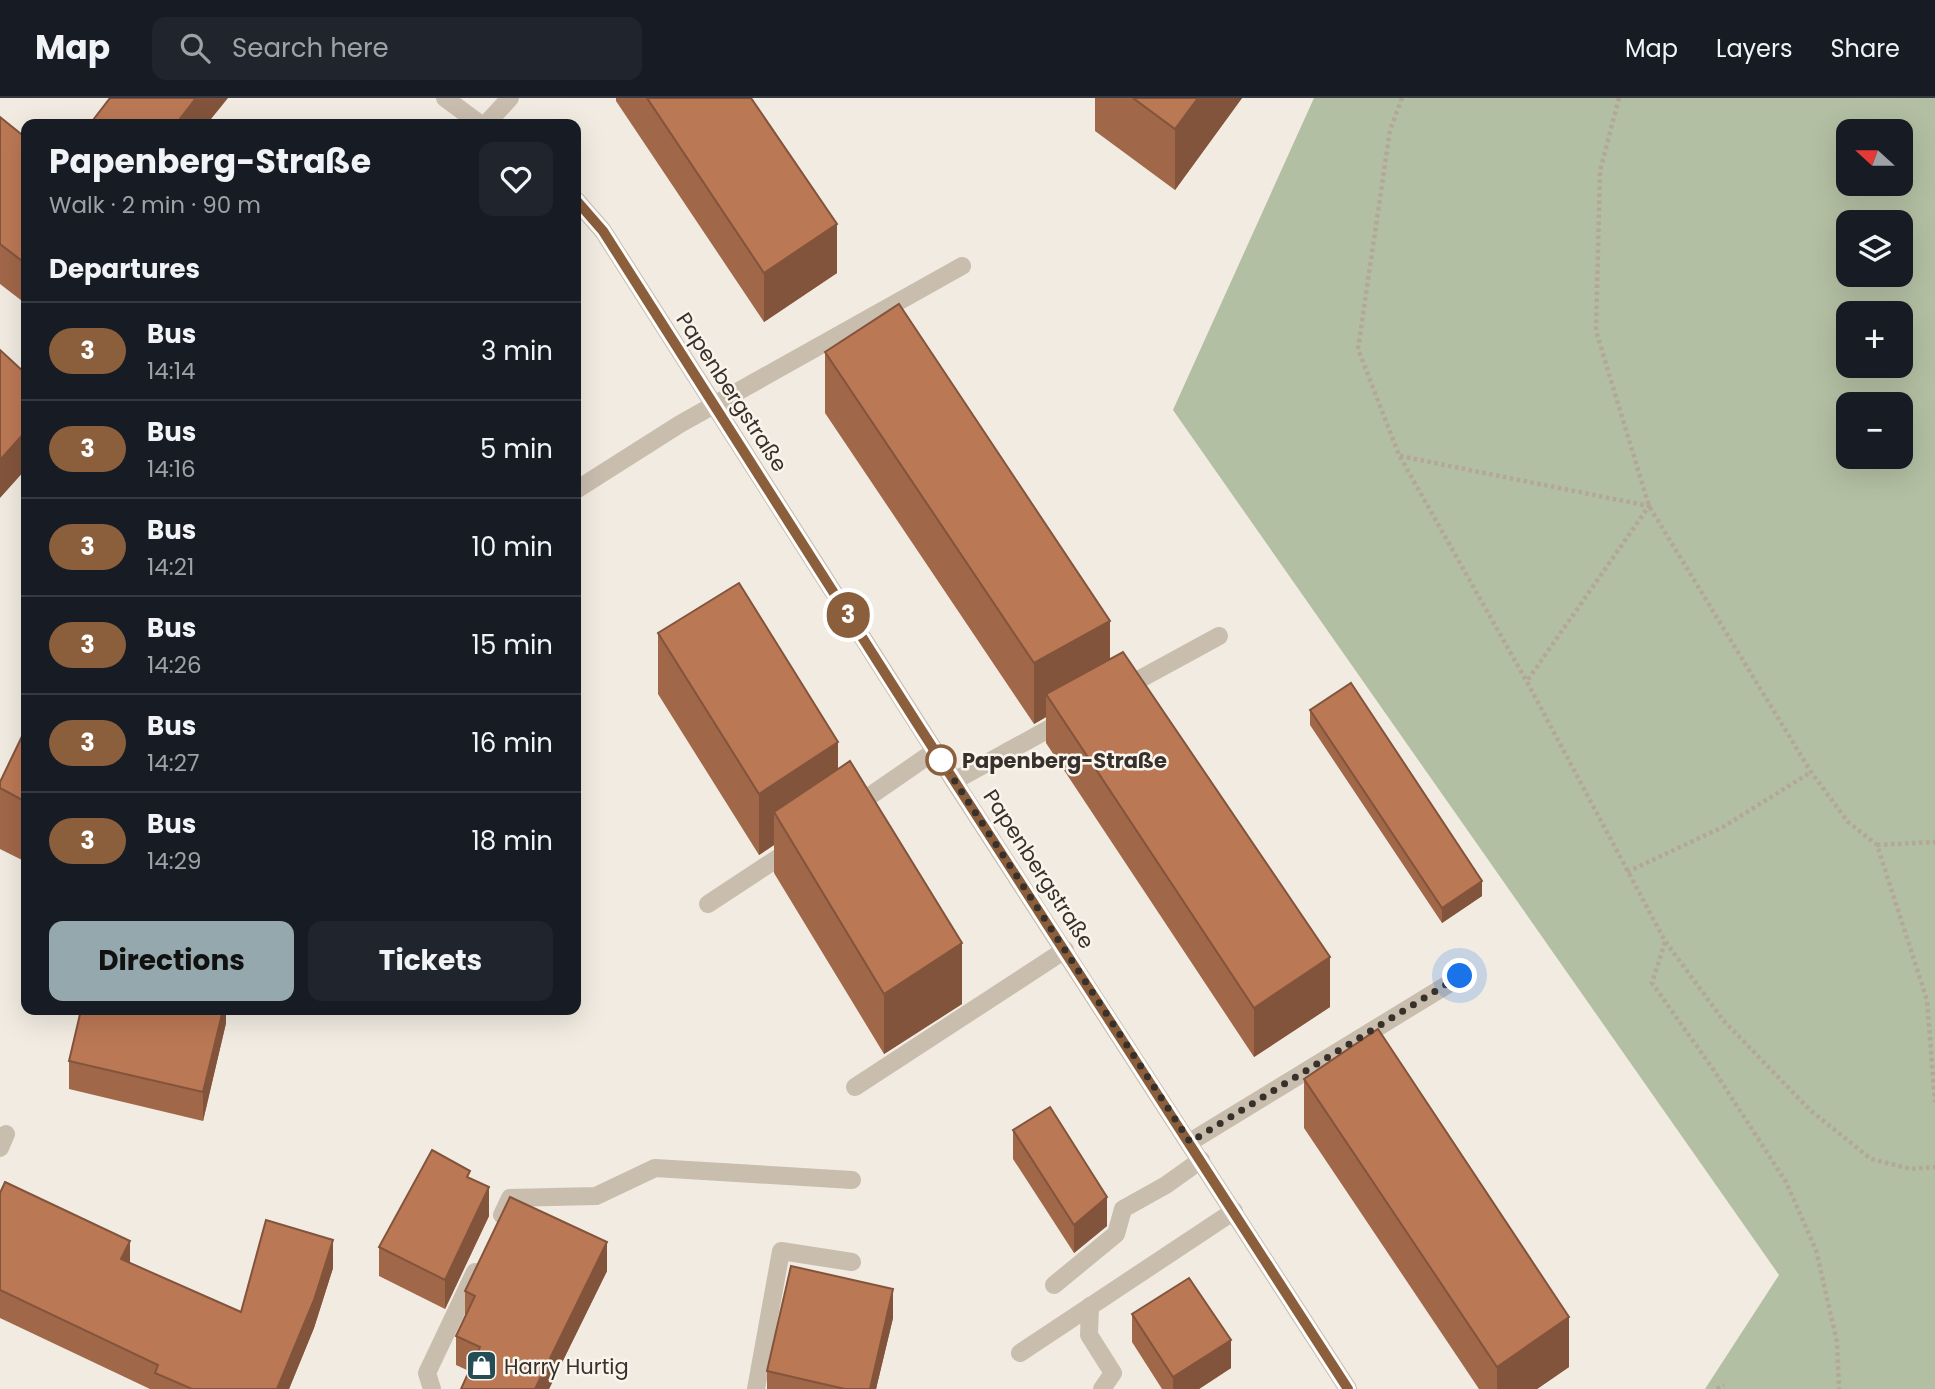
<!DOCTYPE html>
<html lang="en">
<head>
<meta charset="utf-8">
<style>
	:root { --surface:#171b24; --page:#20242c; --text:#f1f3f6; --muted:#9ea1a6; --line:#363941; --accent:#95a8ae }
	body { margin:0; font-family:Poppins,sans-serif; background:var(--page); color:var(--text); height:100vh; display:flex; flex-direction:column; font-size:26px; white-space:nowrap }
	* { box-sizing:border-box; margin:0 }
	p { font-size:23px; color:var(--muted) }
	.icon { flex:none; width:38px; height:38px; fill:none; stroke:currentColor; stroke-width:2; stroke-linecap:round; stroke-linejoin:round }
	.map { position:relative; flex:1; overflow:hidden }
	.details { position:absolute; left:21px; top:21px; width:560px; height:896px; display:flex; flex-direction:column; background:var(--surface); border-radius:14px; box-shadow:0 7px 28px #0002 }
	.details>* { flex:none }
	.badge { padding:0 14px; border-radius:23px; font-size:24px; line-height:46px }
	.needle { width:46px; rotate:291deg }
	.fabs { position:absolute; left:1836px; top:21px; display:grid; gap:14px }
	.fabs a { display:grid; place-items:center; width:77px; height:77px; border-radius:14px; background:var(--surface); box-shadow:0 7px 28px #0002; font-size:35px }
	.you { position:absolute; width:35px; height:35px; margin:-18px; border:5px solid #fff; border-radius:50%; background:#1a73e8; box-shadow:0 0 0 10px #1a73e833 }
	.map>.badge { position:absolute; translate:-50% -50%; box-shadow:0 0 0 4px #fff }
	h2 { padding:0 28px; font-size:26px; line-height:63px }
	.round { display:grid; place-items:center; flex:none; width:74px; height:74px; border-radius:14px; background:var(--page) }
	.overview { display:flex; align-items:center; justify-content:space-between; height:119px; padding:0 28px }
	h1 { font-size:33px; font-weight:700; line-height:52px }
	.primary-button { display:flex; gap:14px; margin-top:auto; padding:14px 28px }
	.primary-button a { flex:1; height:80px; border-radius:14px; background:var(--accent); color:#111; font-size:28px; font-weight:700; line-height:80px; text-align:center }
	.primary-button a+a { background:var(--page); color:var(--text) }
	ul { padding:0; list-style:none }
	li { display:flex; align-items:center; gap:21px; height:98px; padding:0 28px; border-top:2px solid var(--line) }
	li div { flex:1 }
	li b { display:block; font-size:26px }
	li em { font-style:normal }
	li .badge { min-width:77px; font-weight:700; text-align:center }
	header { display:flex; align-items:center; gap:42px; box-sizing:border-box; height:98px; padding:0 35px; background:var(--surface); border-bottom:2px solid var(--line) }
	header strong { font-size:33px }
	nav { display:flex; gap:38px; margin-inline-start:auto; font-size:24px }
	.search { width:490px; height:63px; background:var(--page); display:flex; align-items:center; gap:18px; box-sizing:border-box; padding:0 24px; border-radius:14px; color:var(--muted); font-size:26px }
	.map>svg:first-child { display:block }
	.green { fill:#b2bfa2; fill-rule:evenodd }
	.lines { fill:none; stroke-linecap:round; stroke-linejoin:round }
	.path { stroke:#b4a798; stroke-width:4.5; stroke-dasharray:3.5 3.5; stroke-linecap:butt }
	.service { stroke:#c9bdae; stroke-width:18 }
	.minor { stroke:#c9bdae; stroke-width:18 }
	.wall { fill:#a16749 }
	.shaded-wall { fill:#83543c }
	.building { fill:#bb7855; stroke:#83543c; stroke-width:2 }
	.line-casing { stroke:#fff; stroke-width:16 }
	.line { stroke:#8b5e3c; stroke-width:10 }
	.walk { stroke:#38312b; stroke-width:7; stroke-dasharray:0 12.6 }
	.stop-dot { fill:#fff; stroke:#8b5e3c; stroke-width:3.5 }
	.labels { text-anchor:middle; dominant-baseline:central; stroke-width:5; stroke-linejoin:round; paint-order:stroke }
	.street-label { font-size:21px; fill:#38312b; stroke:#f9f5ed }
	.stop-label { font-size:21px; font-weight:bold; fill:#38312b; stroke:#f9f5ed; text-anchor:start }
	.poi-label { font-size:21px; fill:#38312b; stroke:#f9f5ed; text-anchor:start }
</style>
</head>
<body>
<header>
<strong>Map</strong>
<div class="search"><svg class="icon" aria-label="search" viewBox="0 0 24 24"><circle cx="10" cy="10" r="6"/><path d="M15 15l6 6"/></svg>Search here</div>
<nav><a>Map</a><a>Layers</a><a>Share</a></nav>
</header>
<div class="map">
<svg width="1935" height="1291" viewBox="0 0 1935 1291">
	<rect width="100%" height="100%" fill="#f1ebe1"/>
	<path class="green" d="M 1314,0 L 1935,0 L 1935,1291 L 1705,1291 L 1779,1177 L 1173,312 ZM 1848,33 L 1900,33 L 1900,86 L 1848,86 ZM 1848,124 L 1900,124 L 1900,177 L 1848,177 ZM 1848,215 L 1900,215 L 1900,268 L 1848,268 ZM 1848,306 L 1900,306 L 1900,359 L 1848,359 Z"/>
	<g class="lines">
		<g class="path">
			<path d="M 1402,0 L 1390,32 L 1358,251 L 1399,357 L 1527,584 L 1665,843 L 1723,922 L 1810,1012 L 1871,1061 L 1911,1071 L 1935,1069"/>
			<path d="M 1619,0 L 1600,73 L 1596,233 L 1649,408 L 1811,674 L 1848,724 L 1877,747 L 1927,902 L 1935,1004"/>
			<path d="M 1400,358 L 1649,408 L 1527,583"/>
			<path d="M 1877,747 L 1935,744"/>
			<path d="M 1627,774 L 1723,729 L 1811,674"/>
			<path d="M 1665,844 L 1652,885 L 1713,971 L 1786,1084 L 1816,1152 L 1837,1244 L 1839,1291"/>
			<path d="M 1717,1291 L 1724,1287"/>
		</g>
		<g class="service">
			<path d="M 576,392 L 680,326 L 962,168"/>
			<path d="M 1120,592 L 1219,538"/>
			<path d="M 954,683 L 1065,622"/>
			<path d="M 851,711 L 935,653"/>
			<path d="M 708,806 L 793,750"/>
			<path d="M 855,989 L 1065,852"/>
			<path d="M 1190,1044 L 1460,879"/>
			<path d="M 0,1050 L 6,1036"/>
			<path d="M 502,1117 L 510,1100 L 596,1098 L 655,1070 L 852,1082"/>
			<path d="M 1054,1187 L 1116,1136 L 1123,1111 L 1166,1087 L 1201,1062"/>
			<path d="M 1090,1208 L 1089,1237 L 1113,1275 L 1102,1291"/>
			<path d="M 1020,1255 L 1234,1113"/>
			<path d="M 432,1291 L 427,1275 L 475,1174"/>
			<path d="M 756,1291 L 781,1153 L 852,1164"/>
		</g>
		<g class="minor">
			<path d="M 445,0 L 480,26"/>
			<path d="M 486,26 L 510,0"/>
			<path d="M 576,102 L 603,133 L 954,683 L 1348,1291"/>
		</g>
	</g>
	<g class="wall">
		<path d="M 616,0 L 751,0 L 837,175 L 764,224 L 616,3 Z"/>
		<path d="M 1095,0 L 1242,0 L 1175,92 L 1095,33 Z"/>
		<path d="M 0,19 L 26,40 L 26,206 L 0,186 Z"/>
		<path d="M 825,254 L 1110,561 L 1330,909 L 1254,959 L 1046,645 L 1046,619 L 1034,626 L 825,315 Z"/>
		<path d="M 658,535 L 838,671 L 962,906 L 884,956 L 774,775 L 774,747 L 759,757 L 658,596 Z"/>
		<path d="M 1310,612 L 1482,798 L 1442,825 L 1310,627 Z"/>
		<path d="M 26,630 L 26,764 L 0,751 L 0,684 Z"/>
		<path d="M 223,912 L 226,912 L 226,925 L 203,1023 L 69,991 L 69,963 Z"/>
		<path d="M 1304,981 L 1569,1269 L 1537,1291 L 1479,1291 L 1304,1030 Z"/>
		<path d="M 1013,1032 L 1107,1128 L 1074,1155 L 1013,1061 Z"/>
		<path d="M 470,1080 L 489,1118 L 445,1211 L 379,1178 L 379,1149 Z"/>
		<path d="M 0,1095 L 130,1165 L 241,1214 L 333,1170 L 314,1230 L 289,1291 L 150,1291 L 0,1220 Z"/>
		<path d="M 607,1173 L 549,1291 L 461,1291 L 469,1273 L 456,1267 L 456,1238 L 465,1218 L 465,1193 Z"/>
		<path d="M 1132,1216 L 1231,1270 L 1199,1291 L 1162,1291 L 1132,1244 Z"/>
		<path d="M 893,1220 L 876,1291 L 767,1291 L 767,1273 Z"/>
	</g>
	<g class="shaded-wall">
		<path d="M 196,0 L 228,0 L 207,26 L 176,26 Z"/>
		<path d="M 1198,0 L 1242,0 L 1175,92 L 1175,31 Z"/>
		<path d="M 837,126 L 837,175 L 764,224 L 764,175 Z"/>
		<path d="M 26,333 L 26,371 L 0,400 L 0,362 Z"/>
		<path d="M 1110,523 L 1110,584 L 1046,596 L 1046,619 L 1034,626 L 1034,565 Z"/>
		<path d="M 838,644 L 838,705 L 774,714 L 774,747 L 759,757 L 759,696 Z"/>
		<path d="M 1482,783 L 1482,798 L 1442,825 L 1442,810 Z"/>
		<path d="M 962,845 L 962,906 L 884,956 L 884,896 Z"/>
		<path d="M 1330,859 L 1330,909 L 1254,959 L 1254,910 Z"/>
		<path d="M 223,912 L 226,912 L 226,925 L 203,1023 L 203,994 Z"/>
		<path d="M 489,1089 L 489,1118 L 445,1211 L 445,1182 Z"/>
		<path d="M 1107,1099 L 1107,1128 L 1074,1155 L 1074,1127 Z"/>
		<path d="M 333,1142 L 333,1170 L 314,1230 L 289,1291 L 277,1291 Z"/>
		<path d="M 130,1143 L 130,1171 L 121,1161 Z"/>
		<path d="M 607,1144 L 607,1173 L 549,1291 L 535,1291 Z"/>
		<path d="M 893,1191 L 893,1220 L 876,1291 L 870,1291 Z"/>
		<path d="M 1569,1219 L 1569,1269 L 1537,1291 L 1497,1291 L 1497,1269 Z"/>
		<path d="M 1231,1242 L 1231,1270 L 1199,1291 L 1173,1291 L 1173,1279 Z"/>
	</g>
	<g class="building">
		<path d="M 110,0 L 196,0 L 176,26 L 90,26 Z"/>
		<path d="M 647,0 L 751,0 L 837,126 L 764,175 Z"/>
		<path d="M 1133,0 L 1198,0 L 1175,31 Z"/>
		<path d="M 0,19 L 26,40 L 26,166 L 0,146 Z"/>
		<path d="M 899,206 L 1110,523 L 1034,565 L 825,254 Z"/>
		<path d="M 0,252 L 26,276 L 26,333 L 0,362 Z"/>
		<path d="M 739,485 L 838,644 L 759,696 L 658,535 Z"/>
		<path d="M 1123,554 L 1330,859 L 1254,910 L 1046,596 Z"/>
		<path d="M 1351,585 L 1482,783 L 1442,810 L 1310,612 Z"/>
		<path d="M 26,630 L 26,704 L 0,690 L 0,684 Z"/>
		<path d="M 850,663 L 962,845 L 884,896 L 774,714 Z"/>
		<path d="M 81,912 L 223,912 L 203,994 L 69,963 Z"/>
		<path d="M 1378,931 L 1569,1219 L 1497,1269 L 1304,981 Z"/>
		<path d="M 1050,1009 L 1107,1099 L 1074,1127 L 1013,1032 Z"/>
		<path d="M 432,1052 L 470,1073 L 467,1079 L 489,1089 L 445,1182 L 379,1149 Z"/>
		<path d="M 5,1084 L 130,1143 L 121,1161 L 241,1214 L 266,1122 L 333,1142 L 314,1202 L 277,1291 L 192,1291 L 155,1275 L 158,1267 L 0,1192 L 0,1095 Z"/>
		<path d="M 510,1099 L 607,1144 L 535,1291 L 461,1291 L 480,1249 L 456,1238 L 475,1198 L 465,1193 Z"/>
		<path d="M 791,1168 L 893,1191 L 870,1291 L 845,1291 L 767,1273 Z"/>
		<path d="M 1189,1180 L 1231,1242 L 1173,1279 L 1132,1216 Z"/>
	</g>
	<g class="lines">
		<defs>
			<path id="line" d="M 576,102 L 603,133 L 920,630 L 1348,1291"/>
		</defs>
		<use href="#line" class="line-casing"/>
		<use href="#line" class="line"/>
		<path class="walk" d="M 941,662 L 1190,1044 L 1460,878"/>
	</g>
	<defs>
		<symbol id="shop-square" viewBox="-11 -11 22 22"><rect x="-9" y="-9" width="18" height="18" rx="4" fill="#244d56" stroke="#f9f5ed"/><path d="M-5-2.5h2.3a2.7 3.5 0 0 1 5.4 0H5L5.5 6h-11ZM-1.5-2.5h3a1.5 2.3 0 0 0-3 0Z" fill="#fff"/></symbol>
	</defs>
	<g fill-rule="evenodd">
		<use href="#shop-square" x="464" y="1250" width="35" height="35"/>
	</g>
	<circle class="stop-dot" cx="941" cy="662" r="14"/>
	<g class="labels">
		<g class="street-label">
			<text transform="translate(732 294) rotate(57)">Papenbergstraße</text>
			<text transform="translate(1039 771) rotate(57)">Papenbergstraße</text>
		</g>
		<g class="stop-label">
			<text x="962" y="662">Papenberg-Straße</text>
		</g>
		<g class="poi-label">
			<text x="504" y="1268">Harry Hurtig</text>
		</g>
	</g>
</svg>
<div class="fabs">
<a><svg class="needle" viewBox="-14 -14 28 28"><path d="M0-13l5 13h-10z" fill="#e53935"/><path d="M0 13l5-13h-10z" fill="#9ea1a6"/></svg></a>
<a><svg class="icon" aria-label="layers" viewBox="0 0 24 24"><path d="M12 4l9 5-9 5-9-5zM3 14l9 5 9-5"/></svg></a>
<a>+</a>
<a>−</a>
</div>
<div class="you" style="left:1460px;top:878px"></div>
<b class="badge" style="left:848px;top:517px;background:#8b5e3c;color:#fff">3</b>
<section class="details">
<div class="overview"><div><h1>Papenberg-Straße</h1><p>Walk · 2 min · 90 m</p></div><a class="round"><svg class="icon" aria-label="heart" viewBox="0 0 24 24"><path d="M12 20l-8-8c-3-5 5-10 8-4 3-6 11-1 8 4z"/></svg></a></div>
<h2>Departures</h2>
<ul>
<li><span class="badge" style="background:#8b5e3c;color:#fff">3</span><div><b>Bus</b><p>14:14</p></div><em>3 min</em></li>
<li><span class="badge" style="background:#8b5e3c;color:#fff">3</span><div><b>Bus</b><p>14:16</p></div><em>5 min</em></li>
<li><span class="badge" style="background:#8b5e3c;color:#fff">3</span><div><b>Bus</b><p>14:21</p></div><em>10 min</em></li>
<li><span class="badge" style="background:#8b5e3c;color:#fff">3</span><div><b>Bus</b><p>14:26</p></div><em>15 min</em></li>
<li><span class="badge" style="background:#8b5e3c;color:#fff">3</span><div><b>Bus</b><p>14:27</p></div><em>16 min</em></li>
<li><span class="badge" style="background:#8b5e3c;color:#fff">3</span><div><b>Bus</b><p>14:29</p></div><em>18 min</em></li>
</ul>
<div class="primary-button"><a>Directions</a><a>Tickets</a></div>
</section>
</div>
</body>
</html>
